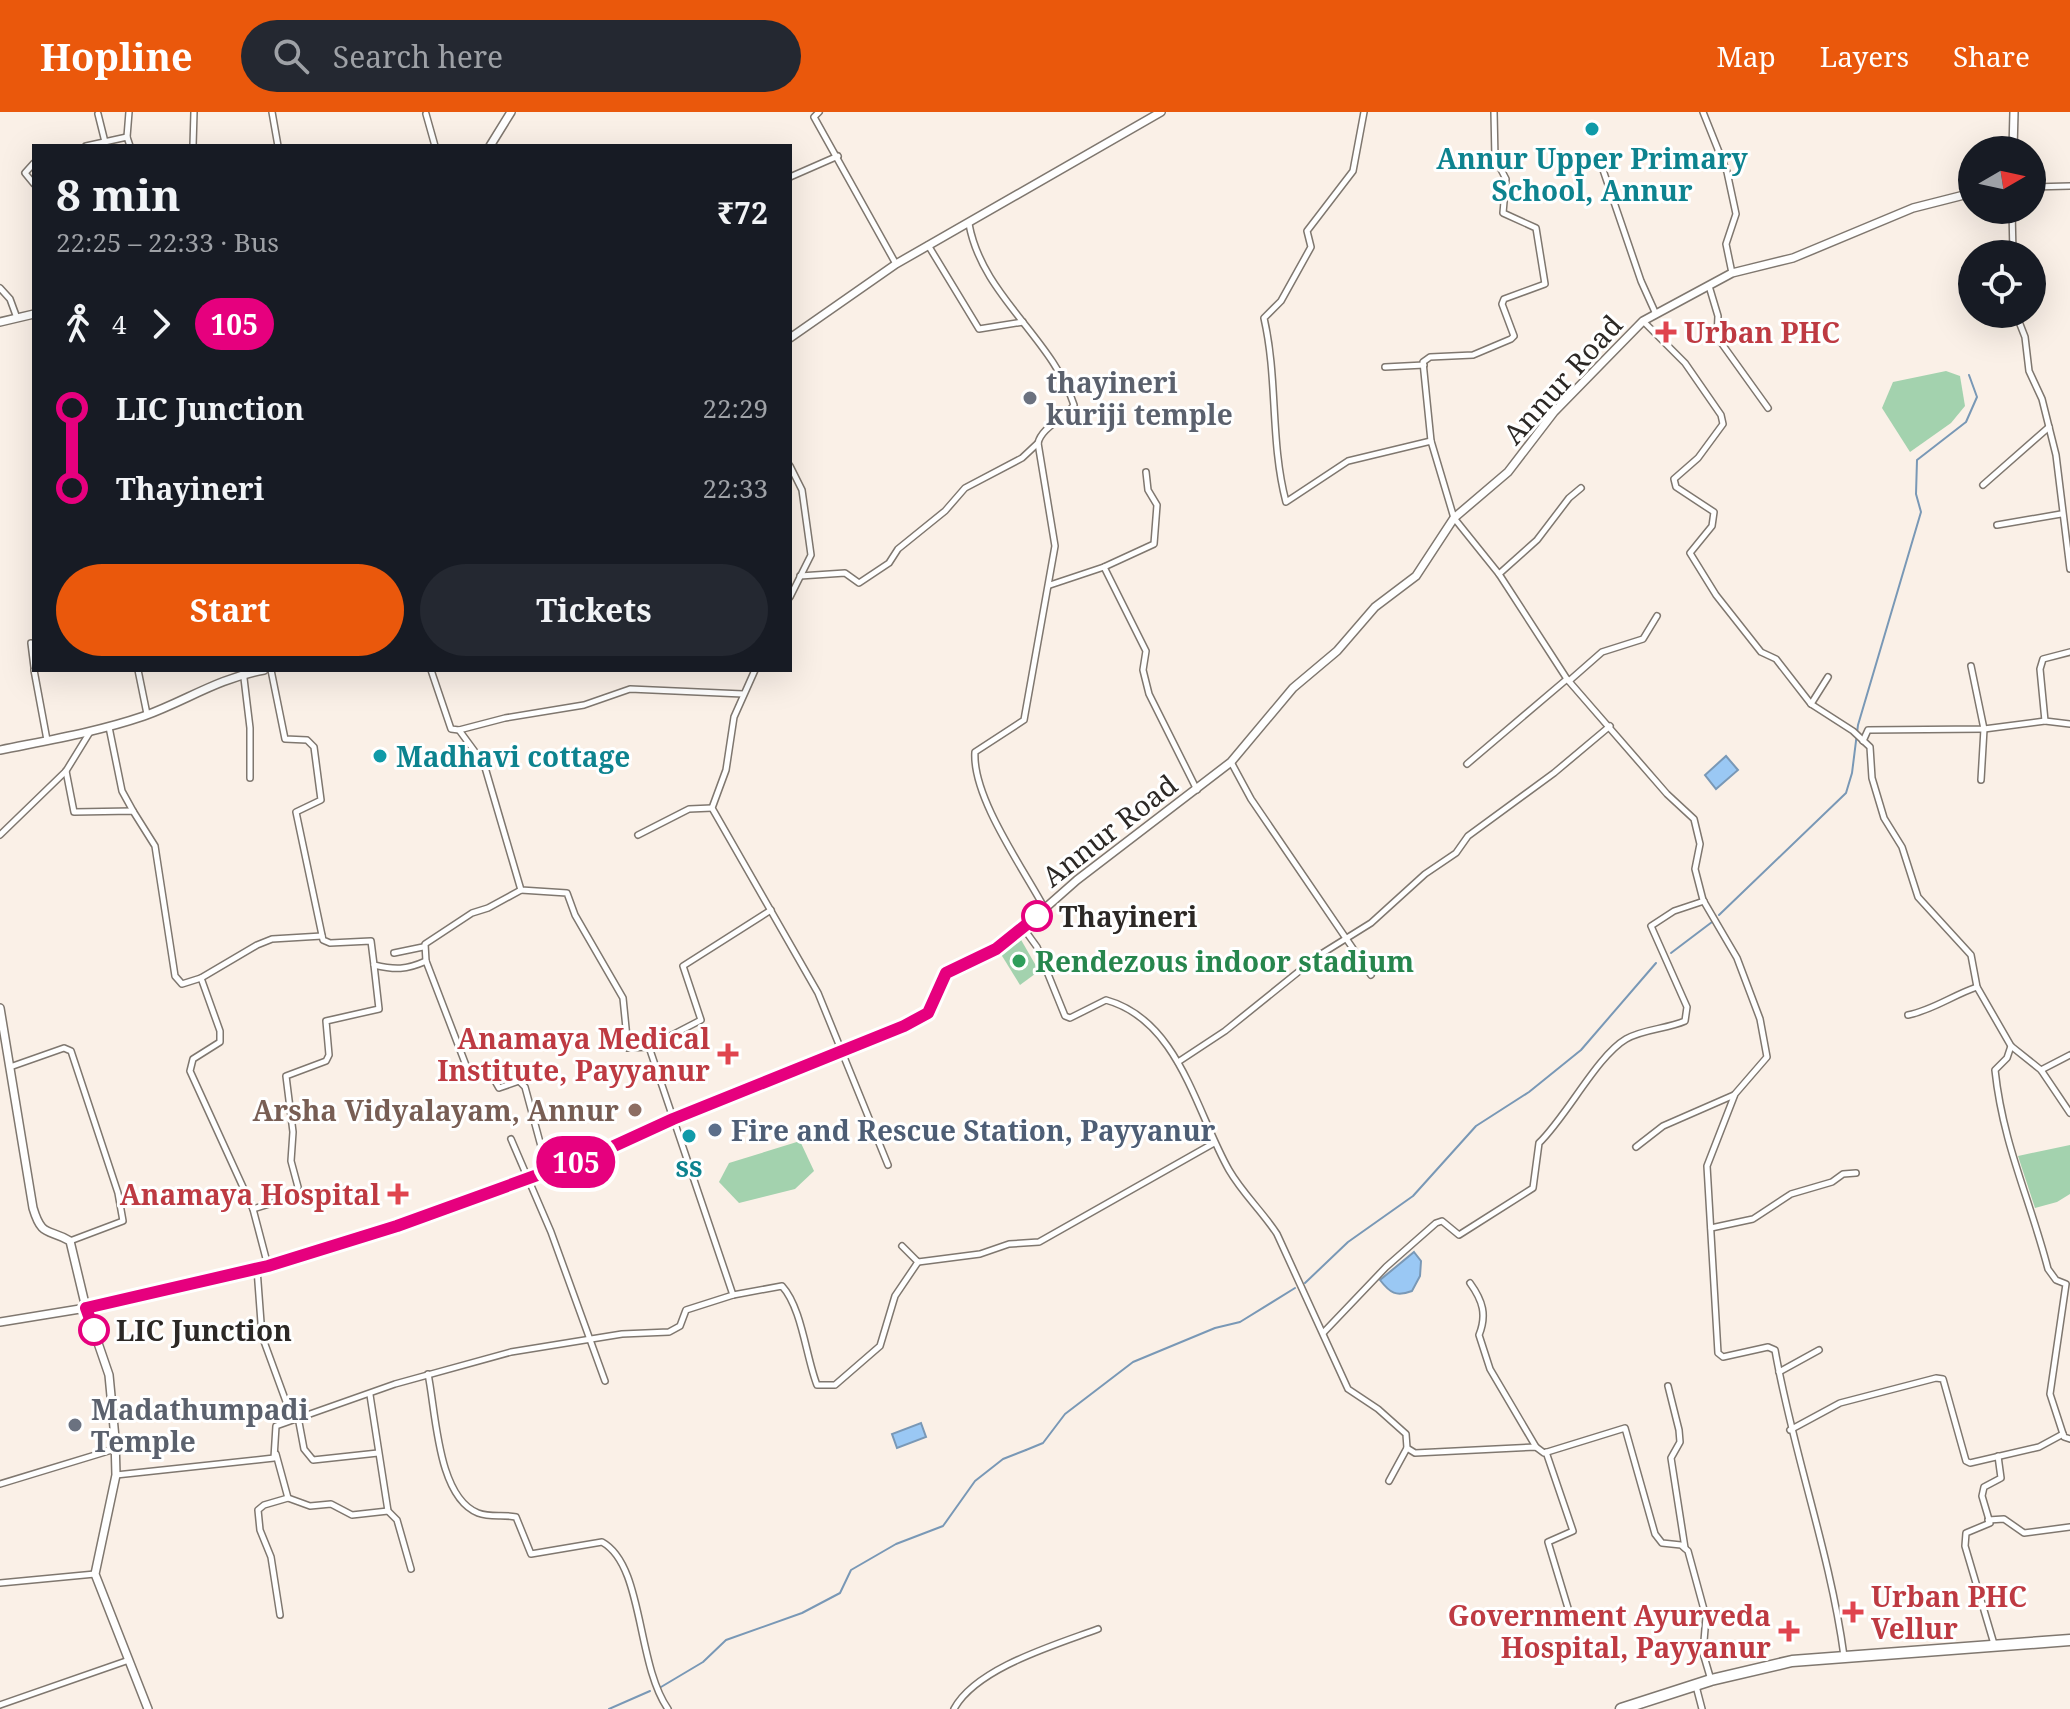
<!DOCTYPE html>
<html lang="en">
<head>
<meta charset="utf-8">
<style>
	:root { --surface:#171b24; --page:#242831; --text:#f1f3f6; --muted:#9ea1a6; --accent:#ea580c }
	body { margin:0; font-family:"Noto Serif",serif; background:var(--page); color:var(--text); height:100vh; display:flex; flex-direction:column; font-size:30px; white-space:nowrap }
	* { box-sizing:border-box; margin:0 }
	p { font-size:26px; color:var(--muted) }
	.icon { flex:none; width:44px; height:44px; fill:none; stroke:currentColor; stroke-width:2; stroke-linecap:round; stroke-linejoin:round }
	.map { position:relative; flex:1; overflow:hidden }
	.panel { position:absolute; left:32px; top:32px; width:760px; height:528px; display:flex; flex-direction:column; background:var(--surface); border-radius:0px; box-shadow:0 8px 32px #0002 }
	.panel>* { flex:none }
	.badge { padding:0 16px; border-radius:26px; font-size:28px; line-height:52px }
	.needle { width:52px; rotate:81deg }
	.fabs { position:absolute; left:1958px; top:24px; display:grid; gap:16px }
	.fabs a { display:grid; place-items:center; width:88px; height:88px; border-radius:50%; background:var(--surface); box-shadow:0 8px 32px #0002; font-size:40px }
	.map>.badge { position:absolute; translate:-50% -50%; box-shadow:0 0 0 4px #fff }
	.legs { display:flex; align-items:center; gap:12px; height:88px; padding:0 24px; font-size:26px }
	.legs p { margin-inline-start:auto }
	.overview { display:flex; align-items:center; justify-content:space-between; height:136px; padding:0 24px }
	h1 { font-size:44px; font-weight:700; line-height:60px }
	.primary-button { display:flex; gap:16px; margin-top:auto; padding:16px 24px }
	.primary-button a { flex:1; height:92px; border-radius:48px; background:var(--accent); color:#fff; font-size:32px; font-weight:700; line-height:92px; text-align:center }
	.primary-button a+a { background:var(--page); color:var(--text) }
	ul { padding:0 24px; list-style:none }
	li { display:flex; align-items:center; gap:28px; height:80px; font-size:30px }
	li i { display:grid; place-items:center; width:12px; height:100%; margin:0 10px; background:currentColor }
	li i::after { content:''; width:20px; height:20px; margin:-10px; border:6px solid; border-radius:50%; background:var(--surface) }
	li p { margin-inline-start:auto }
	li:first-child i { background:linear-gradient(#0000 50%,currentColor 0) }
	li:last-child i { background:linear-gradient(currentColor 50%,#0000 0) }
	header { display:flex; align-items:center; gap:48px; box-sizing:border-box; height:112px; padding:0 40px; background:var(--accent); color:#fff }
	header strong { font-size:38px }
	nav { display:flex; gap:44px; margin-inline-start:auto; font-size:28px }
	.search { width:560px; height:72px; background:var(--page); display:flex; align-items:center; gap:20px; box-sizing:border-box; padding:0 28px; border-radius:44px; color:var(--muted); font-size:30px }
	.map>svg:first-child { display:block }
	.green { fill:#a3d2ae }
	.water { fill:#9ac8f4; stroke:#7998b6; stroke-width:2 }
	.lines { fill:none; stroke-linecap:round; stroke-linejoin:round }
	.stream { stroke:#7998b6; stroke-width:2 }
	.street-casing { stroke:#7f776f; stroke-width:8 }
	.secondary-casing { stroke:#7f776f; stroke-width:10 }
	.highway-casing { stroke:#7f776f; stroke-width:13 }
	.street { stroke:#fff; stroke-width:5 }
	.secondary { stroke:#fff; stroke-width:7 }
	.highway { stroke:#fff; stroke-width:10 }
	.line-1-casing { stroke:#fff; stroke-width:18 }
	.line-1 { stroke:#e6007e; stroke-width:12 }
	.culture-dot { fill:#0f9aa8; stroke:#fff; stroke-width:3 }
	.health-dot { fill:#e0444e; stroke:#fff; stroke-width:3 }
	.worship-dot { fill:#6b7280; stroke:#fff; stroke-width:3 }
	.stop-1-dot { fill:#fff; stroke:#e6007e; stroke-width:4 }
	.leisure-dot { fill:#2e9e5b; stroke:#fff; stroke-width:3 }
	.education-dot { fill:#8d6e63; stroke:#fff; stroke-width:3 }
	.service-dot { fill:#5c6f8a; stroke:#fff; stroke-width:3 }
	.labels { text-anchor:middle; dominant-baseline:central; stroke-width:6; stroke-linejoin:round; paint-order:stroke }
	.culture-label { font-size:28px; font-weight:bold; fill:#0d838f; stroke:#fff }
	.health-label { font-size:28px; font-weight:bold; fill:#be3a42; stroke:#fff; text-anchor:end }
	.street-label { font-size:28px; fill:#2c2825; stroke:#fff }
	.worship-label { font-size:28px; font-weight:bold; fill:#5b616d; stroke:#fff; text-anchor:start }
	.stop-label { font-size:28px; font-weight:bold; fill:#2c2825; stroke:#fff; text-anchor:start }
	.leisure-label { font-size:28px; font-weight:bold; fill:#27864d; stroke:#fff; text-anchor:start }
	.education-label { font-size:28px; font-weight:bold; fill:#785e54; stroke:#fff; text-anchor:end }
	.service-label { font-size:28px; font-weight:bold; fill:#4e5e75; stroke:#fff; text-anchor:start }
</style>
</head>
<body>
<header>
<strong>Hopline</strong>
<div class="search"><svg class="icon" aria-label="search" viewBox="0 0 24 24"><circle cx="10" cy="10" r="6"/><path d="M15 15l6 6"/></svg>Search here</div>
<nav><a>Map</a><a>Layers</a><a>Share</a></nav>
</header>
<div class="map">
<svg width="2070" height="1597" viewBox="0 0 2070 1597">
	<rect width="100%" height="100%" fill="#faf0e7"/>
	<g class="green">
		<path d="M 1946,259 L 1960,264 L 1965,294 L 1951,311 L 1910,340 L 1882,296 L 1893,270 Z"/>
		<path d="M 1020,826 L 1039,859 L 1020,873 L 999,839 Z"/>
		<path d="M 800,1029 L 814,1059 L 795,1077 L 739,1091 L 719,1070 L 729,1051 Z"/>
		<path d="M 2070,1033 L 2070,1082 L 2057,1090 L 2035,1096 L 2018,1044 Z"/>
	</g>
	<g class="water">
		<path d="M 1726,644 L 1738,658 L 1716,677 L 1705,663 Z"/>
		<path d="M 1414,1140 L 1421,1149 L 1420,1164 L 1412,1179 C 1396,1185 1390,1181 1380,1168 Z"/>
		<path d="M 921,1311 L 926,1325 L 897,1336 L 892,1322 Z"/>
	</g>
	<g class="lines">
		<g class="stream">
			<path d="M 1719,803 L 1846,681 L 1852,661 L 1858,613 L 1921,400 L 1916,382 L 1917,348 L 1966,310 L 1977,285 L 1969,263"/>
			<path d="M 1671,841 L 1712,810"/>
			<path d="M 1305,1171 L 1348,1130 L 1413,1084 L 1476,1014 L 1529,980 L 1581,938 L 1656,851"/>
			<path d="M 1043,1331 L 1026,1338 L 1043,1331 L 1065,1302 L 1133,1250 L 1215,1216 L 1240,1210 L 1295,1176"/>
			<path d="M 661,1575 L 703,1550 L 726,1528 L 802,1501 L 840,1481 L 851,1458 L 896,1432 L 943,1414 L 975,1369 L 1003,1347 L 1026,1338"/>
			<path d="M 609,1597 L 650,1579"/>
		</g>
		<defs>
			<g id="street">
				<path d="M 272,0 L 278,34"/>
				<path d="M 819,0 L 814,5 L 896,152"/>
				<path d="M 1364,0 L 1353,59 L 1307,119 L 1311,135 L 1281,189 L 1264,206 C 1278,267 1270,329 1286,390 L 1348,349 L 1431,329 L 1454,406 L 1499,462 L 1567,567 L 1667,682 L 1694,707 L 1700,732 L 1695,757 L 1703,788 L 1737,846 L 1760,907 L 1767,945 L 1735,982 L 1707,1054 L 1718,1241 L 1723,1245 L 1768,1235 L 1775,1238 C 1793,1341 1830,1440 1844,1544"/>
				<path d="M 1703,0 L 1727,60 L 1736,102 L 1726,132 L 1732,161"/>
				<path d="M 98,2 L 105,30"/>
				<path d="M 426,2 L 435,34"/>
				<path d="M 127,25 L 129,0"/>
				<path d="M 86,34 L 127,25 L 130,34"/>
				<path d="M 193,34 L 194,0"/>
				<path d="M 34,51 L 25,61 L 34,72"/>
				<path d="M 1602,55 L 1641,169 L 1655,200"/>
				<path d="M 790,65 L 838,44"/>
				<path d="M 2032,75 L 2070,74"/>
				<path d="M 2012,98 L 2013,142"/>
				<path d="M 969,112 C 982,184 1052,225 1074,293 C 1064,307 1042,315 1038,331 L 1055,434 L 1024,608 L 975,640 C 972,685 1023,756 1045,797"/>
				<path d="M 928,133 L 979,217 L 1023,210"/>
				<path d="M 1709,174 L 1718,204 L 1717,225 L 1768,296"/>
				<path d="M 0,176 L 10,187 L 17,206"/>
				<path d="M 2016,202 L 2025,225 L 2029,259 L 2042,287 L 2056,343 L 2070,457"/>
				<path d="M 1643,209 L 1685,251 L 1721,303 L 1723,312 L 1698,346 L 1674,367 L 1676,375 L 1714,400 L 1712,414 L 1690,441 L 1716,483 L 1761,540 L 1776,547 L 1811,592 L 1853,619 L 1870,635 L 1872,666 L 1884,706 L 1902,735 L 1918,785 L 1971,843 L 1977,875 L 2011,934 L 2041,958 L 2070,1001"/>
				<path d="M 1385,255 L 1424,253"/>
				<path d="M 1431,329 L 1423,250 L 1430,245 L 1473,243 L 1511,227 L 1514,224 L 1502,192 L 1504,187 L 1545,172 L 1536,116 L 1503,101 L 1506,67 L 1495,46 L 1494,0"/>
				<path d="M 790,354 L 802,378 L 811,443 L 790,485"/>
				<path d="M 1983,373 L 2049,315"/>
				<path d="M 1997,413 L 2061,402"/>
				<path d="M 1104,455 L 1146,539 L 1143,558 L 1149,582 L 1197,678"/>
				<path d="M 1499,462 L 1537,428 L 1569,386 L 1581,376"/>
				<path d="M 800,464 L 845,461 L 859,471 L 889,451 L 898,437 L 945,399 L 965,376 L 1022,346 L 1038,331"/>
				<path d="M 1050,473 L 1104,455 L 1154,432 L 1157,393 L 1148,378 L 1146,360"/>
				<path d="M 31,531 L 34,555"/>
				<path d="M 2070,540 L 2043,547 L 2040,557 L 2045,609 L 2070,612"/>
				<path d="M 1971,554 L 1984,617 L 1981,668"/>
				<path d="M 34,558 L 47,628"/>
				<path d="M 138,558 L 147,602"/>
				<path d="M 243,558 L 250,616 L 250,666"/>
				<path d="M 271,558 L 285,627 L 307,628 L 314,635 L 321,688 L 296,700 L 323,828 L 330,831 L 371,829 L 374,853 C 395,858 406,858 426,849 L 467,956 L 488,957 L 499,976 L 519,969 L 525,975 L 548,1060"/>
				<path d="M 755,558 L 734,605 L 726,658 L 712,696 L 818,881 L 888,1053"/>
				<path d="M 1569,569 L 1602,540 L 1643,527 L 1657,504"/>
				<path d="M 1811,592 L 1828,565"/>
				<path d="M 109,615 L 122,679 L 133,699"/>
				<path d="M 459,618 L 505,606 L 584,593 L 630,577 L 743,582"/>
				<path d="M 1863,629 L 1868,618 L 1984,617 L 2045,609"/>
				<path d="M 1231,650 L 1251,687 L 1371,863"/>
				<path d="M 1467,652 L 1567,567"/>
				<path d="M 66,659 L 74,700 L 133,699 L 155,734 L 175,864 L 182,872 L 201,866 L 220,919 L 220,930 L 193,947 L 190,959 L 253,1097"/>
				<path d="M 0,723 L 66,659 L 90,620"/>
				<path d="M 638,723 L 689,697 L 712,696"/>
				<path d="M 1024,817 L 1037,835 L 1065,904 L 1070,906 L 1106,888 C 1179,908 1196,1000 1229,1058 C 1243,1082 1262,1099 1277,1122 L 1348,1277 L 1378,1297 L 1406,1322 L 1407,1336 L 1415,1341 L 1536,1335 L 1544,1341 L 1625,1316 L 1655,1422 L 1662,1431 L 1681,1433 L 1688,1439 L 1706,1505 L 1703,1541 L 1711,1568"/>
				<path d="M 394,841 L 423,835"/>
				<path d="M 426,849 L 425,832 L 472,801 L 488,796 L 521,778"/>
				<path d="M 201,866 L 257,833 L 272,827 L 322,824"/>
				<path d="M 1908,903 C 1933,898 1953,883 1977,875"/>
				<path d="M 2011,934 L 2007,946 L 1995,958 C 2003,1033 2030,1087 2048,1157 L 2056,1168 L 2066,1172 L 2050,1282 L 2064,1325 L 2070,1327"/>
				<path d="M 649,935 L 701,908 L 683,854 L 771,798"/>
				<path d="M 1178,950 L 1225,919 L 1318,844 L 1371,811 L 1425,762 L 1456,741 L 1468,724 L 1554,661 L 1610,614"/>
				<path d="M 10,955 L 64,936 L 71,939 L 118,1081 L 123,1109 L 70,1129"/>
				<path d="M 2041,958 L 2070,943"/>
				<path d="M 511,1027 L 551,1120 L 605,1269"/>
				<path d="M 1636,1035 L 1663,1014 L 1734,983"/>
				<path d="M 1711,1116 L 1753,1107 L 1791,1082 L 1832,1070 L 1843,1062 L 1856,1061"/>
				<path d="M 902,1134 L 918,1150 L 980,1142 L 1009,1132 L 1039,1130 L 1214,1031"/>
				<path d="M 268,1154 L 253,1097 L 292,1085 L 298,1075 L 291,1049 L 293,1020 L 286,964 L 326,949 L 329,943 L 326,909 L 379,897 L 374,853"/>
				<path d="M 257,1157 L 262,1224 L 292,1306"/>
				<path d="M 1470,1171 C 1483,1189 1487,1203 1479,1223 L 1490,1257 L 1536,1335"/>
				<path d="M 733,1183 L 782,1174 C 802,1196 806,1245 817,1273 L 835,1273 L 880,1234 L 895,1184 L 918,1150"/>
				<path d="M 1324,1220 L 1386,1155 L 1436,1111 L 1442,1109 L 1459,1123 L 1533,1076 L 1539,1031 C 1567,1004 1597,944 1626,927 C 1643,917 1667,917 1685,909 L 1687,895 L 1651,814 L 1674,799 L 1704,789"/>
				<path d="M 1779,1260 L 1819,1238"/>
				<path d="M 428,1262 C 436,1299 437,1385 478,1401 C 491,1406 503,1402 516,1405 L 531,1442 L 602,1430 C 644,1453 636,1551 668,1597"/>
				<path d="M 1668,1274 L 1679,1318 L 1680,1330 L 1671,1346 L 1685,1436"/>
				<path d="M 370,1283 L 388,1399 L 397,1408 L 411,1457"/>
				<path d="M 298,1305 L 304,1337 L 313,1348 L 378,1341"/>
				<path d="M 1790,1318 L 1840,1291 L 1936,1266 L 1943,1267 L 1966,1349 L 1970,1351 L 2039,1335 L 2063,1322"/>
				<path d="M 1546,1340 L 1573,1419 L 1548,1430 L 1571,1506"/>
				<path d="M 276,1342 L 288,1386 L 264,1393 L 258,1398 L 260,1418 L 271,1445 L 280,1503"/>
				<path d="M 116,1363 L 274,1346 L 276,1314 L 395,1272 L 511,1240 L 622,1222 L 669,1220 L 680,1214 L 686,1198 L 733,1183 L 649,935 L 628,936 L 623,886 L 575,803 L 567,781 L 521,778 L 484,652 L 459,618 L 451,617 L 431,558"/>
				<path d="M 1389,1369 L 1407,1336"/>
				<path d="M 0,1372 L 115,1337"/>
				<path d="M 288,1386 L 310,1394 L 331,1392 L 352,1403 L 388,1399"/>
				<path d="M 1988,1408 L 2004,1407 L 2024,1421 L 2070,1415"/>
				<path d="M 0,1471 L 95,1462"/>
				<path d="M 1994,1532 L 1965,1434 L 1966,1421 L 1990,1411 L 1982,1384 L 1984,1375 L 2001,1366 L 1998,1344"/>
				<path d="M 1696,1574 L 1702,1597"/>
				<path d="M 0,1593 L 129,1548"/>
				<path d="M 954,1597 C 976,1556 1055,1533 1098,1517"/>
			</g>
			<g id="secondary">
				<path d="M 490,34 L 511,0"/>
				<path d="M 2013,38 L 2014,0"/>
				<path d="M 0,210 L 34,202"/>
				<path d="M 790,226 L 896,152 L 1161,0"/>
				<path d="M 0,638 C 49,628 97,620 144,604 C 188,588 216,567 264,558"/>
				<path d="M 0,896 L 33,1096 C 42,1126 48,1116 70,1129 L 86,1196 L 109,1263 L 115,1326 L 116,1363 L 95,1462 L 148,1597"/>
				<path d="M 0,1210 L 86,1196 L 268,1154 L 397,1114 L 601,1040 L 925,903 L 946,861 L 1008,829 L 1077,768 L 1231,650 L 1293,576 L 1337,539 L 1375,495 L 1416,464 L 1454,406 L 1508,360 L 1554,300 L 1643,209 L 1732,161 L 1793,146 L 1913,96 L 1972,81"/>
			</g>
			<path id="highway" d="M 1621,1597 L 1711,1568 L 1792,1549 L 2070,1528"/>
		</defs>
		<use href="#street" class="street-casing"/>
		<use href="#secondary" class="secondary-casing"/>
		<use href="#highway" class="highway-casing"/>
		<use href="#street" class="street"/>
		<use href="#secondary" class="secondary"/>
		<use href="#highway" class="highway"/>
	</g>
	<g class="lines">
		<defs>
			<path id="line-1" d="M 94,1218 L 86,1196 L 268,1154 L 397,1114 L 601,1040 L 673,1007 L 904,914 L 928,901 L 946,861 L 996,837 L 1037,804"/>
		</defs>
		<use href="#line-1" class="line-1-casing"/>
		<use href="#line-1" class="line-1"/>
	</g>
	<g class="culture-dot">
		<circle cx="1592" cy="17" r="8"/>
		<circle cx="380" cy="644" r="8"/>
		<circle cx="689" cy="1024" r="8"/>
	</g>
	<g class="health-dot">
		<path d="M1662 208h8v8h8v8h-8v8h-8v-8h-8v-8h8z"/>
		<path d="M724 930h8v8h8v8h-8v8h-8v-8h-8v-8h8z"/>
		<path d="M394 1070h8v8h8v8h-8v8h-8v-8h-8v-8h8z"/>
		<path d="M1849 1488h8v8h8v8h-8v8h-8v-8h-8v-8h8z"/>
		<path d="M1785 1507h8v8h8v8h-8v8h-8v-8h-8v-8h8z"/>
	</g>
	<g class="worship-dot">
		<circle cx="1030" cy="286" r="8"/>
		<circle cx="75" cy="1313" r="8"/>
	</g>
	<g class="stop-1-dot">
		<circle cx="1037" cy="804" r="14"/>
		<circle cx="94" cy="1218" r="14"/>
	</g>
	<circle class="leisure-dot" cx="1019" cy="849" r="8"/>
	<circle class="education-dot" cx="635" cy="998" r="8"/>
	<circle class="service-dot" cx="715" cy="1018" r="8"/>
	<g class="labels">
		<g class="culture-label">
			<text x="1592" y="46">Annur Upper Primary<tspan x="1592" dy="32">School, Annur</tspan></text>
			<text x="396" y="644" text-anchor="start">Madhavi cottage</text>
			<text x="689" y="1054">ss</text>
		</g>
		<g class="health-label">
			<text x="1684" y="220" text-anchor="start">Urban PHC</text>
			<text x="710" y="926">Anamaya Medical<tspan x="710" dy="32">Institute, Payyanur</tspan></text>
			<text x="380" y="1082">Anamaya Hospital</text>
			<text x="1871" y="1484" text-anchor="start">Urban PHC<tspan x="1871" dy="32">Vellur</tspan></text>
			<text x="1771" y="1503">Government Ayurveda<tspan x="1771" dy="32">Hospital, Payyanur</tspan></text>
		</g>
		<g class="street-label">
			<text transform="translate(1562 267) rotate(-48)">Annur Road</text>
			<text transform="translate(1109 718) rotate(-38)">Annur Road</text>
		</g>
		<g class="worship-label">
			<text x="1046" y="270">thayineri<tspan x="1046" dy="32">kuriji temple</tspan></text>
			<text x="91" y="1297">Madathumpadi<tspan x="91" dy="32">Temple</tspan></text>
		</g>
		<g class="stop-label">
			<text x="1059" y="804">Thayineri</text>
			<text x="116" y="1218">LIC Junction</text>
		</g>
		<g class="leisure-label">
			<text x="1035" y="849">Rendezous indoor stadium</text>
		</g>
		<g class="education-label">
			<text x="619" y="998">Arsha Vidyalayam, Annur</text>
		</g>
		<g class="service-label">
			<text x="731" y="1018">Fire and Rescue Station, Payyanur</text>
		</g>
	</g>
</svg>
<div class="fabs">
<a><svg class="needle" viewBox="-14 -14 28 28"><path d="M0-13l5 13h-10z" fill="#e53935"/><path d="M0 13l5-13h-10z" fill="#9ea1a6"/></svg></a>
<a><svg class="icon" aria-label="locate" viewBox="0 0 24 24"><circle cx="12" cy="12" r="6"/><path d="M12 2v4M12 18v4M2 12h4M18 12h4"/></svg></a>
</div>
<b class="badge" style="left:576px;top:1050px;background:#e6007e;color:#fff">105</b>
<section class="panel">
<div class="overview"><div><h1>8 min</h1><p>22:25 – 22:33 · Bus</p></div><b>₹72</b></div>
<div class="legs"><svg class="icon" aria-label="walk" viewBox="0 0 24 24"><circle cx="13" cy="4" r="2"/><path d="M13 8l-2 6 4 7M11 14l-3 7M7 12l3-4h3l4 4"/></svg>4<svg class="icon" aria-label="forward" viewBox="0 0 24 24"><path d="M9 5l7 7-7 7"/></svg><b class="badge" style="background:#e6007e;color:#fff">105</b></div>
<ul>
<li><i style="color:#e6007e"></i><b>LIC Junction</b><p>22:29</p></li>
<li><i style="color:#e6007e"></i><b>Thayineri</b><p>22:33</p></li>
</ul>
<div class="primary-button"><a>Start</a><a>Tickets</a></div>
</section>
</div>
</body>
</html>
